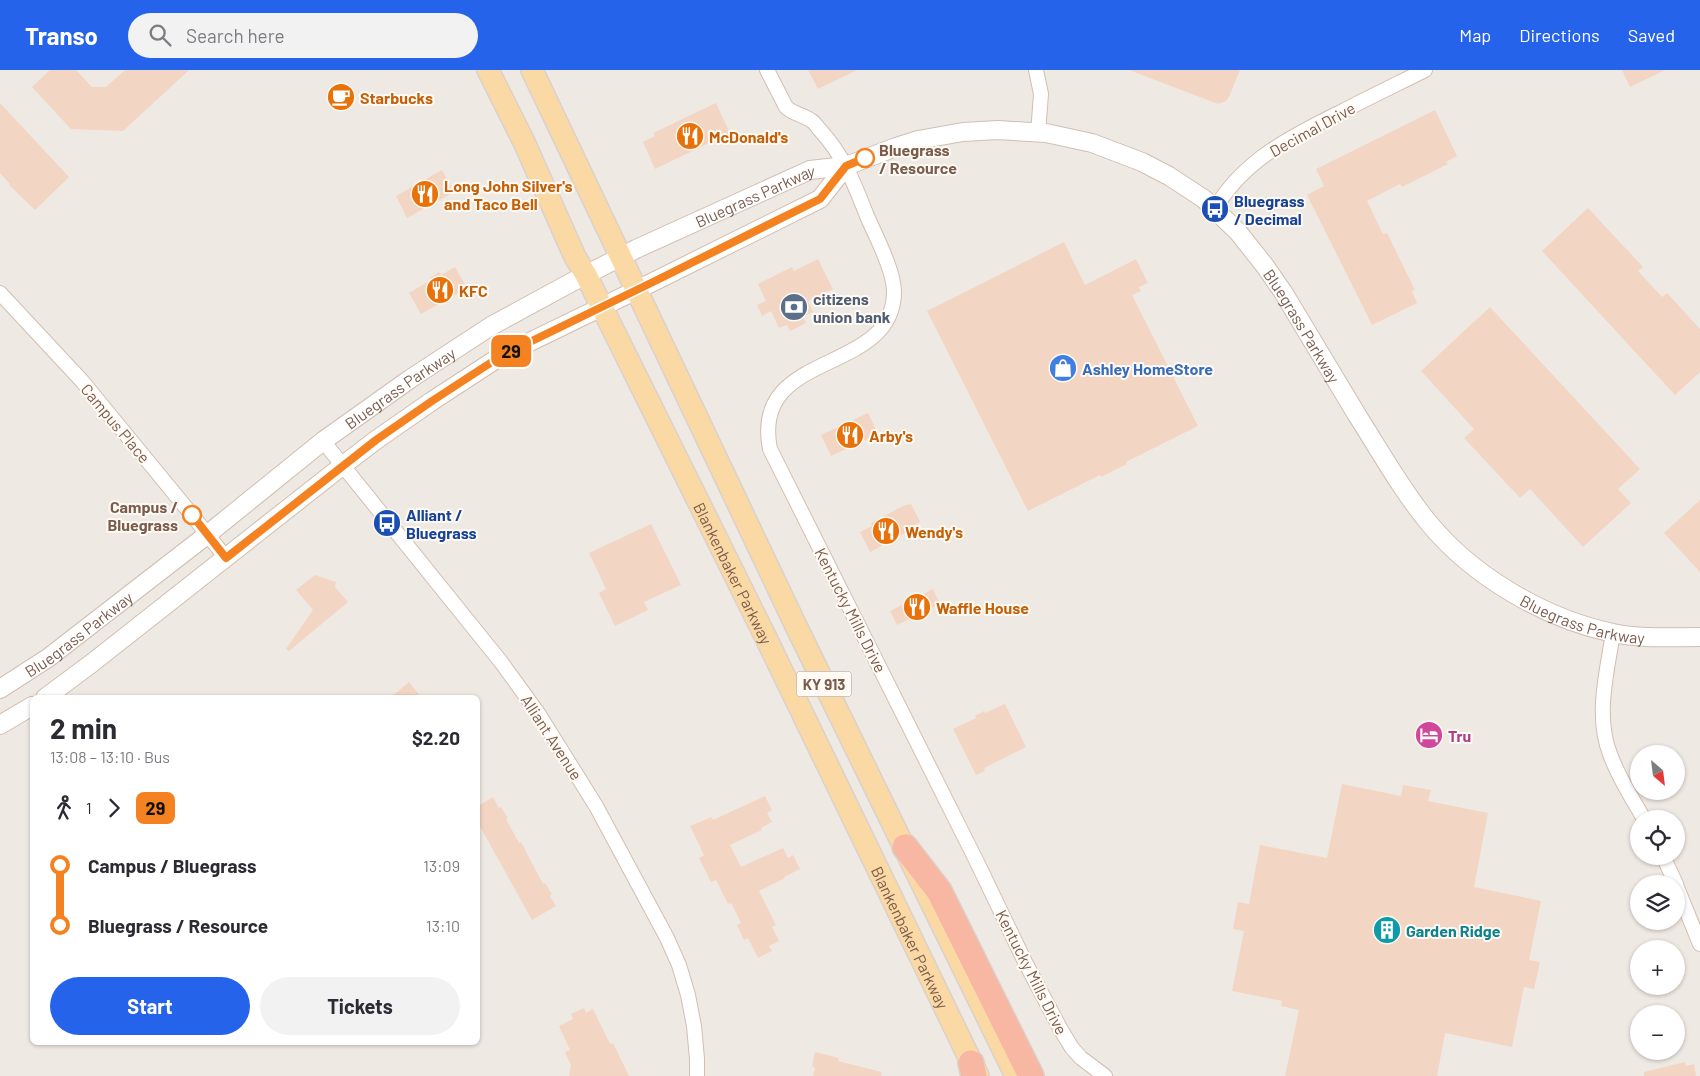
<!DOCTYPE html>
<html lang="en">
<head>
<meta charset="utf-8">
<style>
	:root { --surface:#fff; --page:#f2f2f3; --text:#2b2b33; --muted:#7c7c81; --accent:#2563eb }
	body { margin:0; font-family:Barlow,sans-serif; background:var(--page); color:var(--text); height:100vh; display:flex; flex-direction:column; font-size:19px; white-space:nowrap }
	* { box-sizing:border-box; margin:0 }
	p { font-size:16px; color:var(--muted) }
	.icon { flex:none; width:28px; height:28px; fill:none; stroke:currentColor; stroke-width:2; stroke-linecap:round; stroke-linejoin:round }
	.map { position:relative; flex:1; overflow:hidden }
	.side { position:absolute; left:30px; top:625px; width:450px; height:350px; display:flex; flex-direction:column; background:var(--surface); border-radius:8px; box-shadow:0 1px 4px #0004 }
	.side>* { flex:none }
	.badge { padding:0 10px; border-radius:8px; font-size:18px; line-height:32px }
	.needle { width:32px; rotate:152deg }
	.tools { position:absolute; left:1630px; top:675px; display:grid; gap:10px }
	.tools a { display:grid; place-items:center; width:55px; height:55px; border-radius:50%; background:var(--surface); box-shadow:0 1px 4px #0004; font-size:25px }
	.map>.badge { position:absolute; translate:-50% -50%; box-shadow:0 0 0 2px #fff }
	.legs { display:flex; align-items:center; gap:8px; height:55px; padding:0 20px; font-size:16px }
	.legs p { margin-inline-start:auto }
	.head { display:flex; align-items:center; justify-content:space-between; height:85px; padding:0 20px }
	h1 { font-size:28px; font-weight:700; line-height:38px }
	.action { display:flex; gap:10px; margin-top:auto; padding:10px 20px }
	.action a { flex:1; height:58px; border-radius:30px; background:var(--accent); color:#fff; font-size:20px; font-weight:700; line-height:58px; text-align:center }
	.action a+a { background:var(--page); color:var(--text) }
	ul { padding:0 20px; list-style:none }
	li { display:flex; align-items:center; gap:18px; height:60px; font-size:19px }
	li i { display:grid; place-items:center; width:8px; height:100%; margin:0 6px; background:currentColor }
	li i::after { content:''; width:12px; height:12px; margin:-6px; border:4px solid; border-radius:50%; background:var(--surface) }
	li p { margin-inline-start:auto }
	li:first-child i { background:linear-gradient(#0000 50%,currentColor 0) }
	li:last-child i { background:linear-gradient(currentColor 50%,#0000 0) }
	header { display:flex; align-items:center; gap:30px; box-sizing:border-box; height:70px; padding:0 25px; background:var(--accent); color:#fff }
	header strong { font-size:24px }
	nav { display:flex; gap:28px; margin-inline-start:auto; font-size:18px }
	.search { width:350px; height:45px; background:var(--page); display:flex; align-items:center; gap:12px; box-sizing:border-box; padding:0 18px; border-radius:28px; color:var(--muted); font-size:19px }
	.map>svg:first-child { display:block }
	.industrial { fill:#efe9e4; fill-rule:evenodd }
	.building { fill:#f3d5c3 }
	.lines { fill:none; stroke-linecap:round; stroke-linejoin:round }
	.minor-casing { stroke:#d1beb0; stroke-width:16 }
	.tertiary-casing { stroke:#d1beb0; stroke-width:20 }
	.primary-casing { stroke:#dad1cd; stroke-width:24 }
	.motorway-casing { stroke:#dad1cd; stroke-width:28 }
	.minor { stroke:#fff; stroke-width:14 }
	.tertiary { stroke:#fff; stroke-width:18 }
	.primary { stroke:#fbd9a5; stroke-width:21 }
	.motorway { stroke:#f7b7a3; stroke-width:25 }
	.line-1-casing { stroke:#fff; stroke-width:11 }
	.line-1 { stroke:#f58220; stroke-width:8 }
	.stop-1-dot { fill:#fff; stroke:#f58220; stroke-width:2.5 }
	.labels { text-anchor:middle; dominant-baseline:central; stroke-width:4; stroke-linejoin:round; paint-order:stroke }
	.shield { fill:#fffaf3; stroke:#a28b7f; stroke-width:1 }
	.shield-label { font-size:15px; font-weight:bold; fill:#7a5c4d }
	.food-label { font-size:16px; font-weight:bold; fill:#c56008; stroke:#fffaf3; text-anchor:start }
	.street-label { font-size:16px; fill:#7a5c4d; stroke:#fffaf3 }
	.stop-label { font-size:16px; font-weight:bold; fill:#7a5c4d; stroke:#fffaf3; text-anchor:start }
	.transit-label { font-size:16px; font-weight:bold; fill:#164399; stroke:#fffaf3; text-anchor:start }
	.service-label { font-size:16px; font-weight:bold; fill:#4e5e75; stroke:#fffaf3; text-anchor:start }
	.shop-label { font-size:16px; font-weight:bold; fill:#366cbe; stroke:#fffaf3; text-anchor:start }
	.hotel-label { font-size:16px; font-weight:bold; fill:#b23c85; stroke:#fffaf3; text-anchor:start }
	.culture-label { font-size:16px; font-weight:bold; fill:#0d838f; stroke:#fffaf3; text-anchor:start }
</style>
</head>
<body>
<header>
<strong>Transo</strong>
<div class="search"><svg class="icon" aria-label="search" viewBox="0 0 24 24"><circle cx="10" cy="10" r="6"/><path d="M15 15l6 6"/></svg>Search here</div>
<nav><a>Map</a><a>Directions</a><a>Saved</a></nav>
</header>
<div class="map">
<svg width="1700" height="1006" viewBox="0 0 1700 1006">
	<rect width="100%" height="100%" fill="#fdf6ec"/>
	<path class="industrial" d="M 0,0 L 1700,0 L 1700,1006 L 0,1006 ZM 32,628 L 478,628 L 478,972 L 32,972 ZM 1639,684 L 1676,684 L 1676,721 L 1639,721 ZM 1639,749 L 1676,749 L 1676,786 L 1639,786 ZM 1639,814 L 1676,814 L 1676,851 L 1639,851 ZM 1639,879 L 1676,879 L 1676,916 L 1639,916 ZM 1639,944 L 1676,944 L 1676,981 L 1639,981 Z"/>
	<g class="building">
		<path d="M 50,0 L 76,0 L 92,17 L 106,17 L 125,0 L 189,0 L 123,61 L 71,59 L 32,17 Z"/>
		<path d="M 808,0 L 857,0 L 818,19 Z"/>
		<path d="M 1129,0 L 1240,0 L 1229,27 L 1226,31 L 1218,34 Z"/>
		<path d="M 1622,0 L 1665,0 L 1630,17 Z"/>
		<path d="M 0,33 L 69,107 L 35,140 L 9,115 L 10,114 L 0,103 Z"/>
		<path d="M 716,33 L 730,63 L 655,99 L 643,72 L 655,66 L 653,63 Z"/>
		<path d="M 1435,40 L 1457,86 L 1446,92 L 1448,94 L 1402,117 L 1400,114 L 1367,131 L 1383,164 L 1387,163 L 1415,220 L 1412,221 L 1417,233 L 1372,255 L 1307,125 L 1324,116 L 1316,99 Z"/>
		<path d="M 442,100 L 454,122 L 407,148 L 396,126 Z"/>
		<path d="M 1588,138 L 1643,197 L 1638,201 L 1662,227 L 1667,223 L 1700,259 L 1700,302 L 1675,325 L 1542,181 Z"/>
		<path d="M 1064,172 L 1085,215 L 1136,189 L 1148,213 L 1139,217 L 1141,221 L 1132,225 L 1198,356 L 1126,392 L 1127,394 L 1101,407 L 1100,405 L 1028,441 L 927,241 Z"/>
		<path d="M 818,189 L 833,219 L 808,231 L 813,242 L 803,247 L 806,253 L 790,261 L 787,255 L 779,258 L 771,241 L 762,246 L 757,235 L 766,231 L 758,214 L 792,197 L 794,201 Z"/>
		<path d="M 455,197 L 467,218 L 421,244 L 409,223 L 431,210 L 430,208 L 439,202 L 441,205 Z"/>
		<path d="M 1490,237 L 1640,399 L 1618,419 L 1631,433 L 1583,477 L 1530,419 L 1520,428 L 1464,368 L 1474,359 L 1421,301 Z"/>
		<path d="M 868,343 L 878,364 L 831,386 L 821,365 Z"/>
		<path d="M 1700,430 L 1700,502 L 1664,463 Z"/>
		<path d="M 911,434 L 920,452 L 913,456 L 914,458 L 870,482 L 860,462 L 872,456 L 871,453 L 903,436 Z"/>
		<path d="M 651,454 L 681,515 L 644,532 L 648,540 L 615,556 L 599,523 L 606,519 L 589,483 Z"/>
		<path d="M 315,505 L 336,512 L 335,517 L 348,532 L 289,581 L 286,579 L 313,540 L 296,520 Z"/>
		<path d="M 933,519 L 940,534 L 897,555 L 890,541 Z"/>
		<path d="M 409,612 L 422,628 L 390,628 L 403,617 Z"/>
		<path d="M 1005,634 L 1026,677 L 984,698 L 985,701 L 976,705 L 953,659 L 976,648 L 975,646 L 984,641 L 985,643 Z"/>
		<path d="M 1342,714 L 1401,726 L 1403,715 L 1431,720 L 1428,731 L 1488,743 L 1474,817 L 1541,831 L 1529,890 L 1540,892 L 1534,919 L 1524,917 L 1512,977 L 1445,963 L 1437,1006 L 1285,1006 L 1299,940 L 1281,936 L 1282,931 L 1232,921 L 1244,861 L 1233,859 L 1238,832 L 1249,834 L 1260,775 L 1327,788 Z"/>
		<path d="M 765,726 L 772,740 L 767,743 L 772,752 L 761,758 L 762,760 L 730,775 L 741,797 L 783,778 L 788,788 L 793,785 L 800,799 L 784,807 L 785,808 L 759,821 L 776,855 L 772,857 L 779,871 L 769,876 L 772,881 L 758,888 L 748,868 L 744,870 L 737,855 L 741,853 L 731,833 L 728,834 L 716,810 L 711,812 L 699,788 L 704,785 L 690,756 L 712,747 L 713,750 Z"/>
		<path d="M 493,727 L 499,738 L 501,737 L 508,748 L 506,749 L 519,773 L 521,772 L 543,814 L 545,813 L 552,824 L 550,826 L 556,836 L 532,850 L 478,753 L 478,736 Z"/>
		<path d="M 584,938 L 586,943 L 593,939 L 610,974 L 613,973 L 629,1006 L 569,1006 L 571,995 L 565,982 L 570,980 L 559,956 L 573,949 L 571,944 Z"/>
		<path d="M 815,982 L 839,988 L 838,991 L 882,1002 L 881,1006 L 813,1006 L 815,998 L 812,996 Z"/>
		<path d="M 1685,992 L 1686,996 L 1694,994 L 1696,1006 L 1644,1006 L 1644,1002 Z"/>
	</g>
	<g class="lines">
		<defs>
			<g id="minor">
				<path d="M 767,0 L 786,37 C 793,44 804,45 812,51 C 815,53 817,57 820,60 C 844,86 854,113 867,146 C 876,167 895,202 894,224 C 891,306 750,279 770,379 L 977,792 L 1025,892 L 1061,960 L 1072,978 L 1081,988 L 1105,1006"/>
				<path d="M 1036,0 L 1041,24 L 1038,63"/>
				<path d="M 1215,139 C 1243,90 1294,65 1343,41 C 1370,27 1397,14 1425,0"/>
				<path d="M 0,223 L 82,311 L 192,445 L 226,488"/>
				<path d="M 323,371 L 501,592 L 538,643 L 596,736 L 667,868 L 679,895 L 688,925 L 694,956 L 697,989 L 697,1006"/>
				<path d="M 1613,563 C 1607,602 1595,646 1610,684 C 1618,707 1632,728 1644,749"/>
				<path d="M 1663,786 L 1676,814"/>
				<path d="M 1676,815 L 1700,874"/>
			</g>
			<g id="tertiary">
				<path id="s1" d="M 0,619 L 48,588 L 208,464 L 323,371 L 410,309 L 491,256 L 572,212 L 636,179 L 810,100 L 846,96 L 896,77 L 918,70 L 963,62 L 998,60 L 1046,63 L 1092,73 L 1142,92 L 1169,106 L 1204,129 L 1238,162 L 1265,196 L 1283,222 C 1308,263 1332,304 1357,345 C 1380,381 1401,419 1428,452 C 1472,506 1545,549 1613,563 C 1641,569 1671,567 1700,567"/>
				<path d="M 45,628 L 92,593 L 342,396 L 376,370 L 432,331 L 501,286 L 653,212 L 820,129 L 846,96"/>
				<path d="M 0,655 L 32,636"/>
			</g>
			<g id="primary">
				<path id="s2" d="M 488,0 L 524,72 L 575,187 L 586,205 L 765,566 L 978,1006"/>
				<path d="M 532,0 L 796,556 L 1016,1006"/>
			</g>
			<g id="motorway">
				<path d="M 905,777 L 939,821 L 1031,1006"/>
				<path d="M 971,993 L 974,1006"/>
			</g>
		</defs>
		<use href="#minor" class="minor-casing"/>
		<use href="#tertiary" class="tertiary-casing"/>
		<use href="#primary" class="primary-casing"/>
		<use href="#motorway" class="motorway-casing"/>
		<use href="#minor" class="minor"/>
		<use href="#tertiary" class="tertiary"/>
		<use href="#primary" class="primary"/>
		<use href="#motorway" class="motorway"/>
	</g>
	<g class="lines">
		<defs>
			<path id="line-1" d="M 192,445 L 226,488 L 376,370 L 432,331 L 501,286 L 653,212 L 820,129 L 846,96 L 865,88"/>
		</defs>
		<use href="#line-1" class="line-1-casing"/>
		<use href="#line-1" class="line-1"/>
	</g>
	<defs>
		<symbol id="cafe-disc" viewBox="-11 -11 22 22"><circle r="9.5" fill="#e8710a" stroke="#fffaf3"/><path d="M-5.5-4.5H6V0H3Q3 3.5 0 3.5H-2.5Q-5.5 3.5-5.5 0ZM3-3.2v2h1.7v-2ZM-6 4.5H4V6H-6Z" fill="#fff"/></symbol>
		<symbol id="restaurant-disc" viewBox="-11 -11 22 22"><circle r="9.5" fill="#e8710a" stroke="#fffaf3"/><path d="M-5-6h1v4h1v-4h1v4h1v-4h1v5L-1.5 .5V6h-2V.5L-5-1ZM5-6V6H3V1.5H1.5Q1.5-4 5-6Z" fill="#fff"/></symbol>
		<symbol id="bus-disc" viewBox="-11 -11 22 22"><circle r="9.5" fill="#1a4fb4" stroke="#fffaf3"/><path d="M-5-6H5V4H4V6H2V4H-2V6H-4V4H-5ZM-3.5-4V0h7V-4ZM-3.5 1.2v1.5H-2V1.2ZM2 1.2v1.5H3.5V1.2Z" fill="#fff"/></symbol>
		<symbol id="bank-disc" viewBox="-11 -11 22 22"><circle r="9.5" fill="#5c6f8a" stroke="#fffaf3"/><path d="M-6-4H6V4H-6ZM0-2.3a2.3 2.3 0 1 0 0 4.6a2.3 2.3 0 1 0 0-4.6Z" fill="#fff"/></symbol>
		<symbol id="shop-disc" viewBox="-11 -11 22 22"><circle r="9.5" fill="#3f7fe0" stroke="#fffaf3"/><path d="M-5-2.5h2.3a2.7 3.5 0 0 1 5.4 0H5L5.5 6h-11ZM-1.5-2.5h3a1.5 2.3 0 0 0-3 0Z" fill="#fff"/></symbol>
		<symbol id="hotel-disc" viewBox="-11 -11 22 22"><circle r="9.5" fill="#d1479c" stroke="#fffaf3"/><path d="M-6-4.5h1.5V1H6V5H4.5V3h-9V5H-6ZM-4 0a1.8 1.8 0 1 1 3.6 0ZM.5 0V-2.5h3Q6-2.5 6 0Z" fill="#fff"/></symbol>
		<symbol id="building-disc" viewBox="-11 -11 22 22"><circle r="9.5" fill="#0f9aa8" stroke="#fffaf3"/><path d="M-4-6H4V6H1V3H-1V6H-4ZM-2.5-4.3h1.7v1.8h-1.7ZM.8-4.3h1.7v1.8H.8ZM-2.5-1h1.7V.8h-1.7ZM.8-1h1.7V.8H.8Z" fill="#fff"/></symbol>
	</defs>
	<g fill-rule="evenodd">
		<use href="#cafe-disc" x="325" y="11" width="32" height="32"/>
		<use href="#restaurant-disc" x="674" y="50" width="32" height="32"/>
		<use href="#restaurant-disc" x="409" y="108" width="32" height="32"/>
		<use href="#bus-disc" x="1199" y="123" width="32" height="32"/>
		<use href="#restaurant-disc" x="424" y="204" width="32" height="32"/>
		<use href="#bank-disc" x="778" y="221" width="32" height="32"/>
		<use href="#shop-disc" x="1047" y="282" width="32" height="32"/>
		<use href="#restaurant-disc" x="834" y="349" width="32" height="32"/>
		<use href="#bus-disc" x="371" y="437" width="32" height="32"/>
		<use href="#restaurant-disc" x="870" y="445" width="32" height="32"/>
		<use href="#restaurant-disc" x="901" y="521" width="32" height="32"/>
		<use href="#hotel-disc" x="1413" y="649" width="32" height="32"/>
		<use href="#building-disc" x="1371" y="844" width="32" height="32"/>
	</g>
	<g class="stop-1-dot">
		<circle cx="865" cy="88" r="9"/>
		<circle cx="192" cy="445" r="9"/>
	</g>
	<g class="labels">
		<rect class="shield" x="796.5" y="601.5" width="55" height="25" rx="4"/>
		<g class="shield-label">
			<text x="824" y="614">KY 913</text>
		</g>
		<g class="food-label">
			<text x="360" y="27">Starbucks</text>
			<text x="709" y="66">McDonald's</text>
			<text x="444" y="115">Long John Silver's<tspan x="444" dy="18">and Taco Bell</tspan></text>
			<text x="459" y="220">KFC</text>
			<text x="869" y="365">Arby's</text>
			<text x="905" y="461">Wendy's</text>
			<text x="936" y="537">Waffle House</text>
		</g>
		<g class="street-label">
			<text transform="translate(1312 59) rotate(-29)">Decimal Drive</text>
			<text stroke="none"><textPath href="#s1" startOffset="906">Bluegrass Parkway</textPath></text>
			<text stroke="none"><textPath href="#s1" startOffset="1542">Bluegrass Parkway</textPath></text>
			<text stroke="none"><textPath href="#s1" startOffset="501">Bluegrass Parkway</textPath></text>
			<text transform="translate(116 353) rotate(50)">Campus Place</text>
			<text stroke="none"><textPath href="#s2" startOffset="560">Blankenbaker Parkway</textPath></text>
			<text transform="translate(851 540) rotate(63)">Kentucky Mills Drive</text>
			<text stroke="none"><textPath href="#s1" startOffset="1962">Bluegrass Parkway</textPath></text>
			<text stroke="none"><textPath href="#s1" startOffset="96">Bluegrass Parkway</textPath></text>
			<text transform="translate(552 667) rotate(57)">Alliant Avenue</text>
			<text stroke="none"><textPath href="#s2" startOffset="965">Blankenbaker Parkway</textPath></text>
			<text transform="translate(1032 902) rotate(63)">Kentucky Mills Drive</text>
		</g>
		<g class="stop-label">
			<text x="879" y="79">Bluegrass<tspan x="879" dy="18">/ Resource</tspan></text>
			<text x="178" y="436" text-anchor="end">Campus /<tspan x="178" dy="18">Bluegrass</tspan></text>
		</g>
		<g class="transit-label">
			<text x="1234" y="130">Bluegrass<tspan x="1234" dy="18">/ Decimal</tspan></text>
			<text x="406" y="444">Alliant /<tspan x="406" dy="18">Bluegrass</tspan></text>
		</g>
		<g class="service-label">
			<text x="813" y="228">citizens<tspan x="813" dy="18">union bank</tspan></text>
		</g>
		<g class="shop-label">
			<text x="1082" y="298">Ashley HomeStore</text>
		</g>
		<g class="hotel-label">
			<text x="1448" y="665">Tru</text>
		</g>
		<g class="culture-label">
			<text x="1406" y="860">Garden Ridge</text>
		</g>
	</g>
</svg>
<div class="tools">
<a><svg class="needle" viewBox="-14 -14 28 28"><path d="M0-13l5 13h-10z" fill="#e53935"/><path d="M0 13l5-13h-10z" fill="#7c7c81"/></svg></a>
<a><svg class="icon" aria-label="locate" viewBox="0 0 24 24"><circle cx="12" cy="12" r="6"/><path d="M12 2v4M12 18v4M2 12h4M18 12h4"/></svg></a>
<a><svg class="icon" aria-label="layers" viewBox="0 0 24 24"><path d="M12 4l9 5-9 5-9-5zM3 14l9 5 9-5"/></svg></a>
<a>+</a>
<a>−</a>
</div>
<b class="badge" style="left:511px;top:281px;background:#f58220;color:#111">29</b>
<section class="side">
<div class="head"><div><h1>2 min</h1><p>13:08 – 13:10 · Bus</p></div><b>$2.20</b></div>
<div class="legs"><svg class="icon" aria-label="walk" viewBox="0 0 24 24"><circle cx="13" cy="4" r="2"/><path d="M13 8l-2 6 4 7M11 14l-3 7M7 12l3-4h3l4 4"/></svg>1<svg class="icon" aria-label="forward" viewBox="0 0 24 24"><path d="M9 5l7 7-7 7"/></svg><b class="badge" style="background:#f58220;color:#111">29</b></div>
<ul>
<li><i style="color:#f58220"></i><b>Campus / Bluegrass</b><p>13:09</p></li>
<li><i style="color:#f58220"></i><b>Bluegrass / Resource</b><p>13:10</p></li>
</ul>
<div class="action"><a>Start</a><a>Tickets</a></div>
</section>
</div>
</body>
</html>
